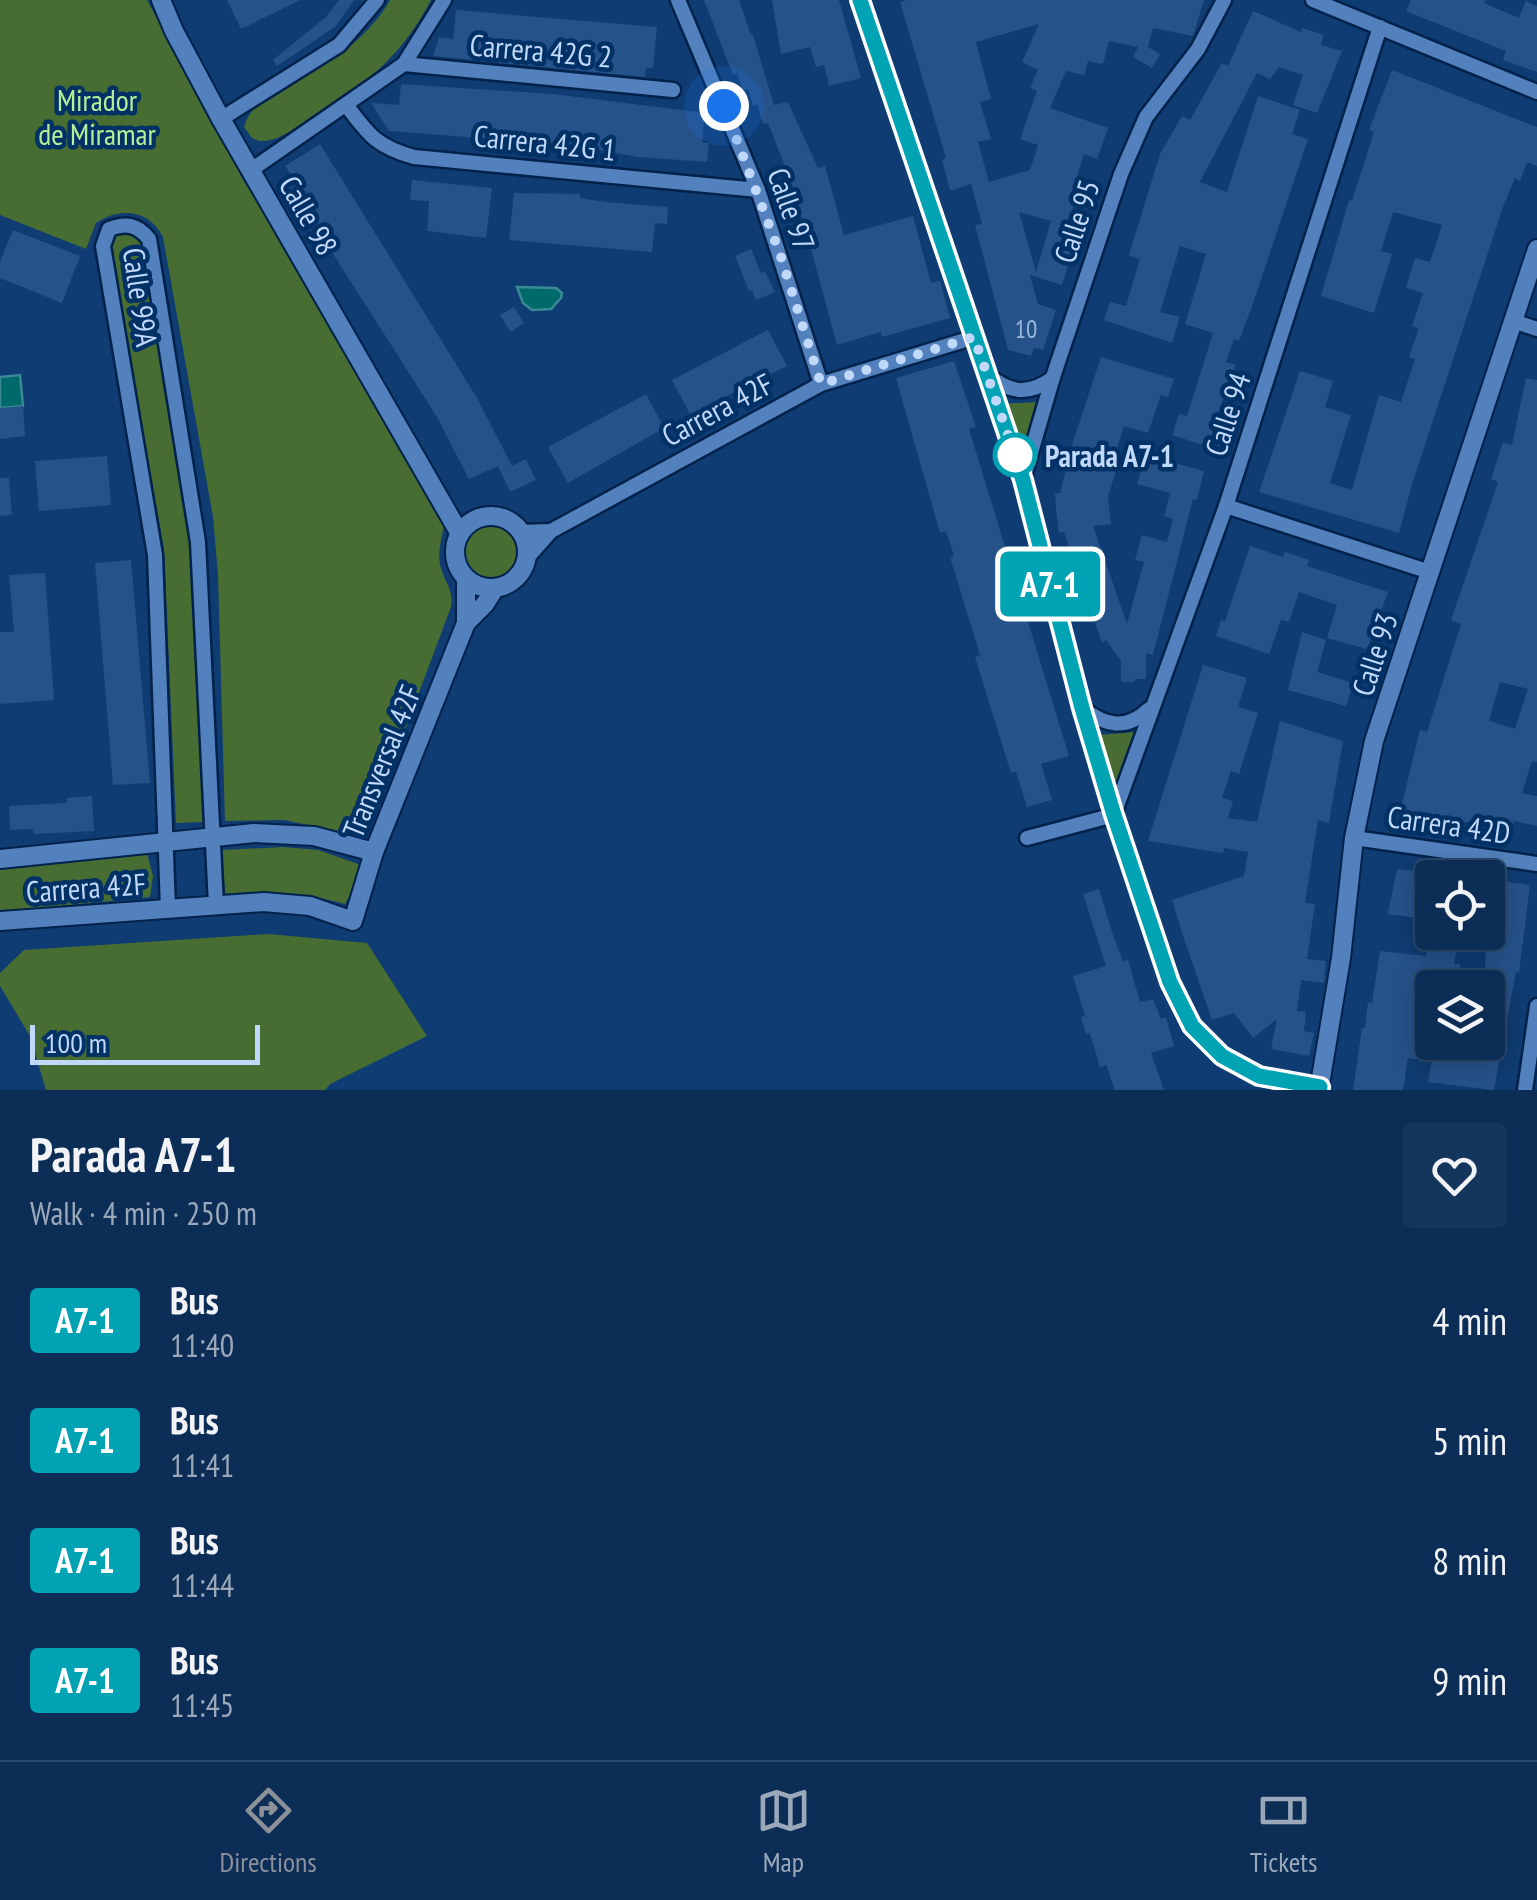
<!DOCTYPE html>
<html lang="en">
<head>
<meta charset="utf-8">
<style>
	:root { --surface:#0b2d56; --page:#14355c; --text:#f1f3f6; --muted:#9aa8b9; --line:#2b496c; --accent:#8c9099 }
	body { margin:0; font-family:"PT Sans Narrow",sans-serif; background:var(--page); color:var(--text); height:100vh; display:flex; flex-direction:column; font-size:38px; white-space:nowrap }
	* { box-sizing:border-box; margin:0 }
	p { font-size:32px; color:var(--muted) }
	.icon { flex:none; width:55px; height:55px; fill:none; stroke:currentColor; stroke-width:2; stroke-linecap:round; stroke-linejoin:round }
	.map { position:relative; height:1090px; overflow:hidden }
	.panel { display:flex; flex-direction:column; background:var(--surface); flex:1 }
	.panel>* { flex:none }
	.badge { padding:0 20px; border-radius:8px; font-size:35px; line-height:65px }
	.tools { position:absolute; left:1415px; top:860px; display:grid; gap:20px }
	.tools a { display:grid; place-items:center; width:90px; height:90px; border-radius:10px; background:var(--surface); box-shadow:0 5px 25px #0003,0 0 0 2px var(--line); font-size:50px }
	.scale { position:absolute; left:30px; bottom:25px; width:230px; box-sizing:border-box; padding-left:10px; border:5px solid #c0d8f9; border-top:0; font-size:28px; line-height:35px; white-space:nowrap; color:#c0d8f9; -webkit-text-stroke:8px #023166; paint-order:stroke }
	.you { position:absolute; width:50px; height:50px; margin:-25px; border:8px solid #fff; border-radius:50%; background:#1a73e8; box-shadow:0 0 0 15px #1a73e833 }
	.map>.badge { position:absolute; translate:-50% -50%; box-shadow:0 0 0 5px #fff }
	.round { display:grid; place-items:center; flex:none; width:105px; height:105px; border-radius:10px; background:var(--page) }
	.summary { display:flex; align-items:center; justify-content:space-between; height:170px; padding:0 30px }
	h1 { font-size:48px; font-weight:700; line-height:75px }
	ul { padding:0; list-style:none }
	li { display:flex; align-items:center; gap:30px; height:120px; padding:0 30px }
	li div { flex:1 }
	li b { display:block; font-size:38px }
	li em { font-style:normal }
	li .badge { min-width:110px; font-weight:700; text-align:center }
	.tab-bar { display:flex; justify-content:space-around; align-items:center; height:140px; border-top:2px solid var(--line); background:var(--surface); font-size:28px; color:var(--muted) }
	.tab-bar a { display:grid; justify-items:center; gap:5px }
	.tab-bar .on { color:var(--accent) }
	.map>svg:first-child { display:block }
	.green { fill:#476d33 }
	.water { fill:#00696a; stroke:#3a8a95; stroke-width:2.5 }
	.building { fill:#26528a; fill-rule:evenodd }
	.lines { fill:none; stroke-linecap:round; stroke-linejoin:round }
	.minor-casing { stroke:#02224b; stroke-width:19 }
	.tertiary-casing { stroke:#02224b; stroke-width:22 }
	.minor { stroke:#5381bd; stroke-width:14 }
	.tertiary { stroke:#5381bd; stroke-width:18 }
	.line-casing { stroke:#fff; stroke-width:22 }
	.line { stroke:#00a3b4; stroke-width:15 }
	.walk { stroke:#c0d8f9; stroke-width:10; stroke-dasharray:0 18 }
	.stop-dot { fill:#fff; stroke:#00a3b4; stroke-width:5 }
	.labels { text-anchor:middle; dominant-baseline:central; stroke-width:9; stroke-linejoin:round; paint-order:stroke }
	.number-label { font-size:25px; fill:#9ab6dd }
	.street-label { font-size:30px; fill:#c0d8f9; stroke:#023166 }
	.park-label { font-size:30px; fill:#b4ef97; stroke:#023166 }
	.stop-label { font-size:30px; font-weight:bold; fill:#c0d8f9; stroke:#023166; text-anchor:start }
</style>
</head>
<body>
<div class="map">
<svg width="1537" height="1090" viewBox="0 0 1537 1090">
	<rect width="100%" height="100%" fill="#0f3c72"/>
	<g class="green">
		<path d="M 0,0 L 147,0 L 241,176 L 445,511 C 446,531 435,549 441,568 C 445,583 454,590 451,607 L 365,837 L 284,820 L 225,821 L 218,575 L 213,517 L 163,237 C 149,209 119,207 96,223 L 86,249 L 0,215 Z"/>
		<path d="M 390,0 L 431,0 C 400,59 364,85 309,119 C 293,129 278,142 259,141 L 252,138 L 244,127 C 253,94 297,83 323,66 C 349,49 375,27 390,0 Z"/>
		<path d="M 127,230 L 142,243 L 191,545 L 203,822 L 176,823 L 164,549 L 110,245 L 114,235 Z"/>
		<path d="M 1036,402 L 1024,459 L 1002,404 Z"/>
		<circle cx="492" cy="552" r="32"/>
		<path d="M 1135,732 L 1114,792 L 1099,735 Z"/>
		<path d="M 283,847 L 318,850 L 361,865 L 354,888 L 345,904 C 305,893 267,890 225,894 L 222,850 Z"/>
		<path d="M 147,853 L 153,876 L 150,897 L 0,912 L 0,870 Z"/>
		<path d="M 268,934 L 367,943 L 427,1036 L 330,1084 L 325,1090 L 46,1090 L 30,1036 L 0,986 L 0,973 L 24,950 Z"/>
	</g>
	<g class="water">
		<path d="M 517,287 L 556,288 L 562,293 L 561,298 L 551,309 L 532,310 L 523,303 Z"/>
		<path d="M 20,375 L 23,406 L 0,408 L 0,377 Z"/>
	</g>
	<g class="building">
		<path d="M 227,0 L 300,0 L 241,29 Z"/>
		<path d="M 339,0 L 354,0 L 336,26 L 277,66 L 273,60 L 326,17 Z"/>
		<path d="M 704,0 L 739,0 L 751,35 L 753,35 L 774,105 L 788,102 L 818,168 L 825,166 L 844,235 L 913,216 L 931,283 L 940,281 L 950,318 L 882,337 L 881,332 L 837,345 L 805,227 L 781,156 L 768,123 L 763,124 L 757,104 L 753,106 L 748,89 L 742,91 L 737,73 L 733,75 Z"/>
		<path d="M 772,0 L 839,0 L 861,78 L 829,86 L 824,65 L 816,67 L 810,47 L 781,54 Z"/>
		<path d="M 907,0 L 1204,0 L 1193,36 L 1153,28 L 1148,47 L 1160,54 L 1152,68 L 1133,57 L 1138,47 L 1109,41 L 1103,64 L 1088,61 L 1084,75 L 1066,71 L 1050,108 L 1108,128 L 1097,159 L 1084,154 L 1071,196 L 1076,197 L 1066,230 L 1078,233 L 1062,285 L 1030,275 L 1038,304 L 1056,310 L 1043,350 L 1034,348 L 1031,356 L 1008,350 L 975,225 L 982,224 L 971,184 L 950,191 L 942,160 L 946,158 L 900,2 ZM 1039,24 L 1022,62 L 1038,70 L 1030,88 L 1037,91 L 1020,139 L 1038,145 L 1030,170 L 989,182 L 978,142 L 991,139 L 980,102 L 991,99 L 976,42 ZM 1019,212 L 1051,221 L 1036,272 Z"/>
		<path d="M 1411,0 L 1485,0 L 1484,3 L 1519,18 L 1526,1 L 1537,6 L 1537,72 L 1503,60 L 1506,51 L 1406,11 Z"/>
		<path d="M 456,10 L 657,27 L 653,68 L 646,68 L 645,77 L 433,56 L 439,37 L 453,39 Z"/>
		<path d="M 1253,11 L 1301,32 L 1302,28 L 1324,35 L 1321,45 L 1342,51 L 1317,113 L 1293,105 L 1303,75 L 1279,67 L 1270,79 L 1257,73 L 1200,182 L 1227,192 L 1258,96 L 1300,110 L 1292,134 L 1308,139 L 1251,309 L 1239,341 L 1234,339 L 1226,362 L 1236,365 L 1211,431 L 1217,433 L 1212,448 L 1172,435 L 1179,414 L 1187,416 L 1213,333 L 1185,324 L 1206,254 L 1180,246 L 1160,312 L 1180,317 L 1172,343 L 1104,320 L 1110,302 L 1126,306 L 1140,259 L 1129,255 L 1160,154 L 1182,116 L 1190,120 L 1222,63 L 1228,66 Z"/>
		<path d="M 1392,70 L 1537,127 L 1537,166 L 1527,162 L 1520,181 L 1515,178 L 1503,207 L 1413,481 L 1399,533 L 1259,492 L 1300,371 L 1333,381 L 1325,407 L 1351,415 L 1330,483 L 1352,490 L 1379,395 L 1401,402 L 1415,359 L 1409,357 L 1419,328 L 1412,326 L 1423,293 L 1406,288 L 1415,258 L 1430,262 L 1442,225 L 1393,212 L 1381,251 L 1392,254 L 1374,313 L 1321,296 L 1349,200 L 1352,201 L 1374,132 L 1369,130 Z"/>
		<path d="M 401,84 L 553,94 L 705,113 L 702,143 L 709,143 L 707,162 L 638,157 L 574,145 L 389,131 L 371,103 L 399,105 Z"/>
		<path d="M 320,144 L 477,398 L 512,466 L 526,459 L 536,480 L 510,492 L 498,466 L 469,479 L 437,417 L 291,188 L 297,184 L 285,166 Z"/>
		<path d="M 412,180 L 492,188 L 486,238 L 427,231 L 429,201 L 410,200 Z"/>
		<path d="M 514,193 L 580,194 L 580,198 L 606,202 L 668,207 L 667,224 L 655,223 L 652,252 L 509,240 Z"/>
		<path d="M 13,230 L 80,256 L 62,303 L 0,278 L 0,262 Z"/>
		<path d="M 751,249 L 761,273 L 765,271 L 775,292 L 756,300 L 752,290 L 749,291 L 735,256 Z"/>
		<path d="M 514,307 L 524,323 L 511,332 L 500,315 Z"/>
		<path d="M 768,330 L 787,366 L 690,414 L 672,380 Z"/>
		<path d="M 1101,357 L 1174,379 L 1168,397 L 1161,395 L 1148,433 L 1124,426 L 1111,466 L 1117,467 L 1108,497 L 1111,524 L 1093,526 L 1127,624 L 1144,562 L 1135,560 L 1142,535 L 1167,542 L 1173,519 L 1164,516 L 1170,493 L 1137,484 L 1145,455 L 1204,471 L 1197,500 L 1193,499 L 1153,655 L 1146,653 L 1146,679 L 1135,679 L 1135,682 L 1121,682 L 1121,661 L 1106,640 L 1102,643 L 1064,532 L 1059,533 L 1056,509 L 1055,493 L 1060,493 L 1073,442 Z"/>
		<path d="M 954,361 L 976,427 L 969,429 L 1069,756 L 1041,764 L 1052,800 L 1027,807 L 1016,772 L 1011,773 L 975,657 L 980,655 L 950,557 L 954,556 L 946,531 L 940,533 L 896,378 Z"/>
		<path d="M 1526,378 L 1537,380 L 1537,762 L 1532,761 L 1522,793 L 1537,796 L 1537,826 L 1514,821 L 1512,829 L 1400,812 L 1420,730 L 1427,732 L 1461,624 L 1451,620 L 1498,482 L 1491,479 L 1499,454 L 1503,442 L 1512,445 ZM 1500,682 L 1528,689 L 1515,729 L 1489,721 Z"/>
		<path d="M 646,394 L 664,428 L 568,483 L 548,447 Z"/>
		<path d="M 23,406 L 25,436 L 0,439 L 0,408 Z"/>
		<path d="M 107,456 L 111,505 L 39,511 L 35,461 Z"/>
		<path d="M 0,478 L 9,478 L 12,515 L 0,516 Z"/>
		<path d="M 1250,546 L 1283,557 L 1285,552 L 1309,560 L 1307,566 L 1388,592 L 1367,649 L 1327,638 L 1337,605 L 1299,592 L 1289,622 L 1281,620 L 1269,654 L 1216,636 L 1221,620 L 1225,621 Z"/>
		<path d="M 131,560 L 150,783 L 113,785 L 95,563 Z"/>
		<path d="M 45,573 L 54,700 L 0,704 L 0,632 L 14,632 L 9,575 Z"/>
		<path d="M 1302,632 L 1326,640 L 1317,672 L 1353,683 L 1346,706 L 1288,690 Z"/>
		<path d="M 1203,665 L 1247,678 L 1238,707 L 1258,713 L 1239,774 L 1231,771 L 1222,798 L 1233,801 L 1228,818 L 1257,822 L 1280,721 L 1343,741 L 1329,823 L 1318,820 L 1305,903 L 1315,904 L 1307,959 L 1326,961 L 1324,983 L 1301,980 L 1297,1011 L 1306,1012 L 1304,1031 L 1314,1033 L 1309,1056 L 1271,1049 L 1277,1019 L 1253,1038 L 1234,1013 L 1212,1020 L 1182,933 L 1172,900 L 1244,876 L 1248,852 L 1224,848 L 1223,853 L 1148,841 Z"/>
		<path d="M 92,796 L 94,831 L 34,834 L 33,829 L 10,830 L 9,806 L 67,803 L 67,798 Z"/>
		<path d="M 1397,869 L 1432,873 L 1432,920 L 1388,914 Z"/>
		<path d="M 1488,879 L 1530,885 L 1519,973 L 1516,972 L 1494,1090 L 1428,1082 L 1432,1061 L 1408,1058 L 1403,1090 L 1353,1090 L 1362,1028 L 1365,1028 L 1368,1002 L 1372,1003 L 1380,951 L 1426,956 L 1429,932 L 1460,932 L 1454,964 L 1460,964 L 1460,968 L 1485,971 ZM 1431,988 L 1488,988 L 1488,1042 L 1426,1042 Z"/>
		<path d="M 1099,889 L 1113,935 L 1123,961 L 1128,960 L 1140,1002 L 1153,999 L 1161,1019 L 1166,1017 L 1174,1046 L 1151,1053 L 1164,1090 L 1115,1090 L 1106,1065 L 1100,1067 L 1090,1033 L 1086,1034 L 1081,1017 L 1085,1016 L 1073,976 L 1106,966 L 1083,894 Z"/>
	</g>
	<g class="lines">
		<defs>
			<g id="minor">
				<path d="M 678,0 L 758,190 L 821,384"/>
				<path d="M 860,0 L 1023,480 L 1082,708 L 1114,815 L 1170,982 L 1192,1026 L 1222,1056 L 1259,1076 L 1320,1087"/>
				<path d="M 1313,0 L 1537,92"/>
				<path d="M 404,64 L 673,90"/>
				<path d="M 347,106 C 369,136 378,147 414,157 L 758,190"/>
				<path d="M 221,119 L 339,45 L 377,0"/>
				<path d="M 251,170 L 404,64 L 444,0"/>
				<path d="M 1513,321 L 1537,329"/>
				<path d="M 988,375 C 1011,394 1029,395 1053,378"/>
				<path d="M 1023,480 L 1053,377 L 1121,174 L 1146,117 L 1198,49 L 1224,0"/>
				<path d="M 1226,506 L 1430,572"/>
				<path d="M 521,532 L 551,531"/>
				<path d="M 527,558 L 551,531 L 821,384 L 975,337"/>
				<path d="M 1082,708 C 1106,726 1126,731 1149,709"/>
				<path d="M 1114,814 L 1226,506 L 1380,27"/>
				<path d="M 1027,838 L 1114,815"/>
				<path d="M 1354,838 L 1537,864"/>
				<path d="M 168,908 L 155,555 L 103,246 L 109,229 C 126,223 137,224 149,239 L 198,542 L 216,905"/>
				<path d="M 1525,1090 L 1537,1006"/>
			</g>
			<g id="tertiary">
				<path d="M 161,0 L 174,31 L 221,119 L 460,534"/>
				<circle cx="491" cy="552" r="36"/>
				<path d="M 466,623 L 466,578"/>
				<path d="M 0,859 L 254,833 L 314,836 L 374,852"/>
				<path d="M 0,921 L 264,902 L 310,906 L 353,921 L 374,852 L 466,623 L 485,604 L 495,588"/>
				<path d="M 1319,1090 L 1341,958 L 1354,838 L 1374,741 L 1537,249"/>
			</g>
		</defs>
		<use href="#minor" class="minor-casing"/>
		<use href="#tertiary" class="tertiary-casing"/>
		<use href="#minor" class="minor"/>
		<use href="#tertiary" class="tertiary"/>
	</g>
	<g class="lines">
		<defs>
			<path id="line" d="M 860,0 L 1023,480 L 1082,708 L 1114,815 L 1170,982 L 1192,1026 L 1222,1056 L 1259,1076 L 1320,1087 L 1319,1090"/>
		</defs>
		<use href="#line" class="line-casing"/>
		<use href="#line" class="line"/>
		<path class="walk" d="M 724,106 L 780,254 L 821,384 L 974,337 L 1015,455"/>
	</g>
	<circle class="stop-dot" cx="1015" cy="455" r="20"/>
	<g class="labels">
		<g class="number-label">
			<text x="1026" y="329">10</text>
		</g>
		<g class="street-label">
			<text transform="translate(541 50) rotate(5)">Carrera 42G 2</text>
			<text transform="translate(545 142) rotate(6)">Carrera 42G 1</text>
			<text transform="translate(792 209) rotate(70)">Calle 97</text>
			<text transform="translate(309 215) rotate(60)">Calle 98</text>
			<text transform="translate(1076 221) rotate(-72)">Calle 95</text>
			<text transform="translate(141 297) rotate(82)">Calle 99A</text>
			<text transform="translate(717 409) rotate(-28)">Carrera 42F</text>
			<text transform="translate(1227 414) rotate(-72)">Calle 94</text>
			<text transform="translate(1374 654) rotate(-72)">Calle 93</text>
			<text transform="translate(381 761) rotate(-68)">Transversal 42F</text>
			<text transform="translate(1449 824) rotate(8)">Carrera 42D</text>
			<text transform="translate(86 887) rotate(-4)">Carrera 42F</text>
		</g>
		<g class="park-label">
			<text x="97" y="99">Mirador<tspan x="97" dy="34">de Miramar</tspan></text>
		</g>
		<g class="stop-label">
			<text x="1045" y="455">Parada A7-1</text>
		</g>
	</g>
</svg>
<div class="tools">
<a><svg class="icon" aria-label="locate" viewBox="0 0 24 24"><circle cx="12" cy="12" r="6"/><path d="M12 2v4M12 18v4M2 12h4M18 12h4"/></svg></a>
<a><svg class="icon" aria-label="layers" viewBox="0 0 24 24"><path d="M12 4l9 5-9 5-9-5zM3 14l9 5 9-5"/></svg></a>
</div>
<div class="scale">100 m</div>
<div class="you" style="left:724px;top:106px"></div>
<b class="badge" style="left:1050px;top:584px;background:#00a3b4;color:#fff">A7-1</b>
</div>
<section class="panel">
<div class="summary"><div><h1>Parada A7-1</h1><p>Walk · 4 min · 250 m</p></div><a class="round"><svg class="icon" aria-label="heart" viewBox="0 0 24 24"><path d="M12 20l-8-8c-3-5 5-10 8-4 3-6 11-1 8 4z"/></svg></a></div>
<ul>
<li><span class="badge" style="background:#00a3b4;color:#fff">A7-1</span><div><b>Bus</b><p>11:40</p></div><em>4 min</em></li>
<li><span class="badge" style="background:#00a3b4;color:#fff">A7-1</span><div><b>Bus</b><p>11:41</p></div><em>5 min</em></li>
<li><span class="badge" style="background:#00a3b4;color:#fff">A7-1</span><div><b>Bus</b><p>11:44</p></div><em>8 min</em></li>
<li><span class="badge" style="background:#00a3b4;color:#fff">A7-1</span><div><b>Bus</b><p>11:45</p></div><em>9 min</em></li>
</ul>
</section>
<nav class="tab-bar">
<a class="on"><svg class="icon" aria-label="directions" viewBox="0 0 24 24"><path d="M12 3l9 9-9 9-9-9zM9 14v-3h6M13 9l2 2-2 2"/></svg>Directions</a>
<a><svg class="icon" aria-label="map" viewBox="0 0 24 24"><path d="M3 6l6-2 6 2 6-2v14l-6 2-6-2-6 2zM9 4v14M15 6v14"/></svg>Map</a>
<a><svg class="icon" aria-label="tickets" viewBox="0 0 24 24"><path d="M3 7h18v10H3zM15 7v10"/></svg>Tickets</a>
</nav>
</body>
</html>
